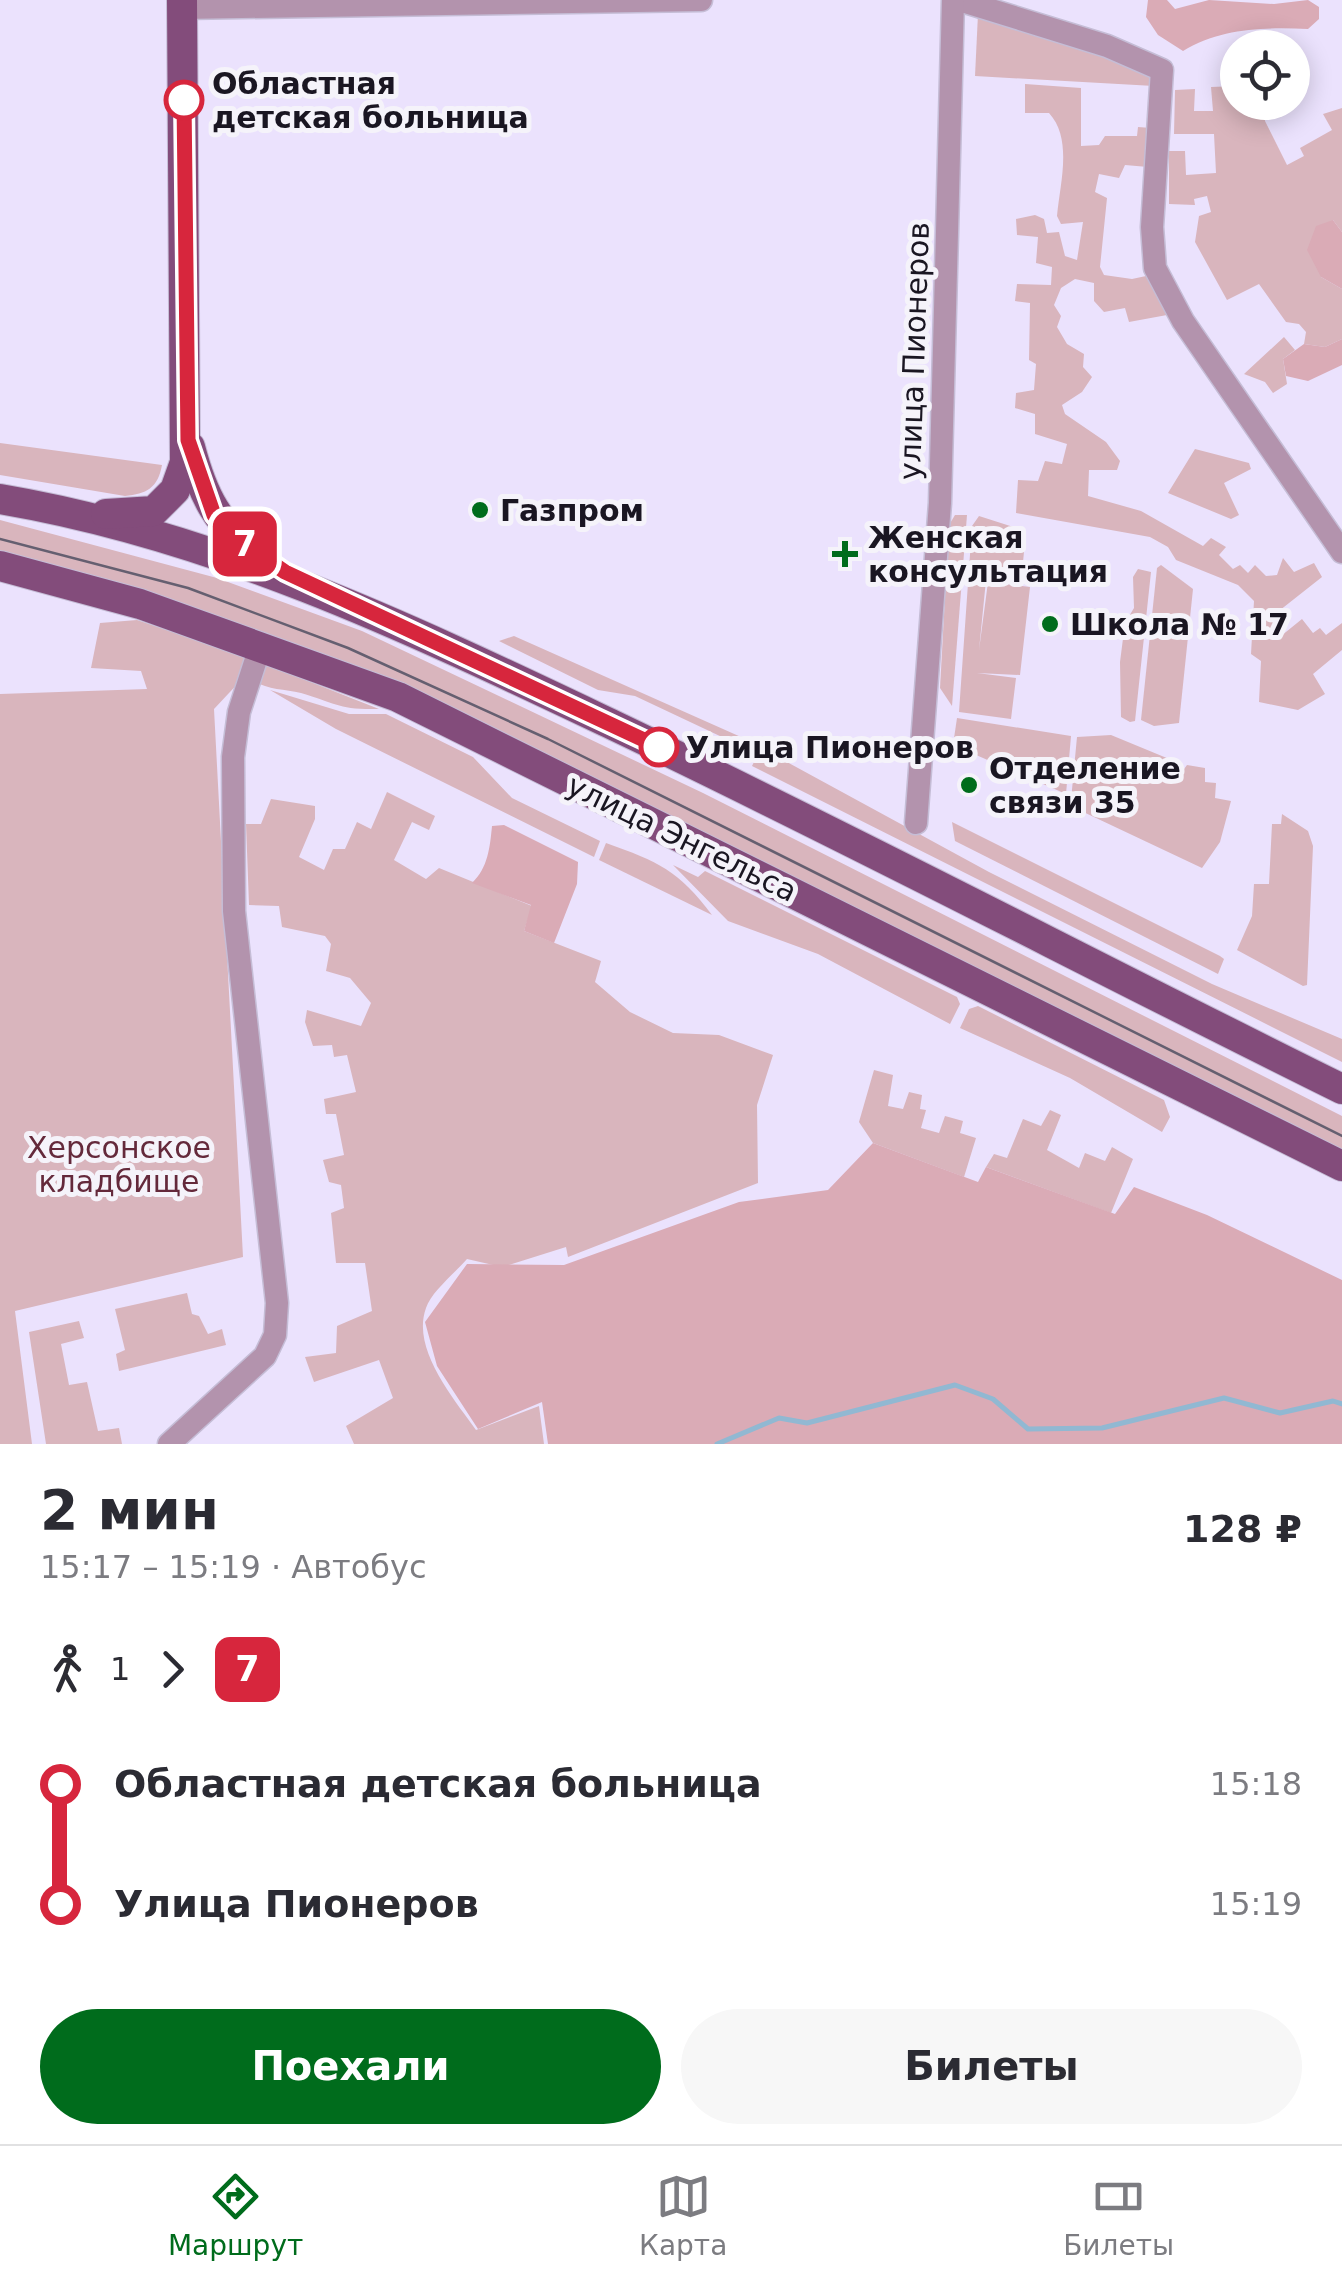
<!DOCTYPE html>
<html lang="ru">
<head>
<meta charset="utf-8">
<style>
	:root { --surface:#fff; --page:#f7f7f7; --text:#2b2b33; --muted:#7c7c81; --line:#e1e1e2; --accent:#006c1c }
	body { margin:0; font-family:"DejaVu Sans",sans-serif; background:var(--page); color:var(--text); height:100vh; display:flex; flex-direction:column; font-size:38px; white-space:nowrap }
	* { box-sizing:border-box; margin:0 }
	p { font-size:32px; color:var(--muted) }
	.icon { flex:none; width:55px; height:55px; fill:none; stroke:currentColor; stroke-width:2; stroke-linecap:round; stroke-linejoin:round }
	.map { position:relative; height:1444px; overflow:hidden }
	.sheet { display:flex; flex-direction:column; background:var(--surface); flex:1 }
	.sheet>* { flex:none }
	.badge { padding:0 20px; border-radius:15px; font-size:35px; line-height:65px }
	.buttons { position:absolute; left:1220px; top:30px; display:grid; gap:20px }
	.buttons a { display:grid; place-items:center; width:90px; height:90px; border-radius:50%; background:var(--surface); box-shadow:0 5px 25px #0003; font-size:50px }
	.map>.badge { position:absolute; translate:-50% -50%; box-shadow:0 0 0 5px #fff }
	.legs { display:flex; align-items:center; gap:15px; height:110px; padding:0 40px; font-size:32px }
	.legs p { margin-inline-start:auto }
	.overview { display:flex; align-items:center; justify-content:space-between; height:170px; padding:0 40px }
	h1 { font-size:55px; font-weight:700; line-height:75px }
	.cta { display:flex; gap:20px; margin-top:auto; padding:20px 40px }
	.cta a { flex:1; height:115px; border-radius:60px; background:var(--accent); color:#fff; font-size:40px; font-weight:700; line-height:115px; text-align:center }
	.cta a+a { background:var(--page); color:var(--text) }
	ul { padding:0 40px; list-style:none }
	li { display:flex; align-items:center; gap:35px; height:120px; font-size:38px }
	li i { display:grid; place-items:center; width:15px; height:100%; margin:0 12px; background:currentColor }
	li i::after { content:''; width:25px; height:25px; margin:-12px; border:8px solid; border-radius:50%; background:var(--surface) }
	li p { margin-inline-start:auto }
	li:first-child i { background:linear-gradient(#0000 50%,currentColor 0) }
	li:last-child i { background:linear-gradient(currentColor 50%,#0000 0) }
	.menu { display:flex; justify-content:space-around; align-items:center; height:140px; border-top:2px solid var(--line); background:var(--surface); font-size:28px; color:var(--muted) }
	.menu a { display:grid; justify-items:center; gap:5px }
	.menu .selected { color:var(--accent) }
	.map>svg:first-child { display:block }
	.green { fill:#d9b5bd }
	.forest { fill:#daabb6 }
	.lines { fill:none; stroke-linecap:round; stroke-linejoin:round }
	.stream { stroke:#91b8d2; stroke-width:5 }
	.minor-casing { stroke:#c5bdd6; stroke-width:25 }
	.major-casing { stroke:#c5bdd6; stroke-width:32 }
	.minor { stroke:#b393ad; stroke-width:22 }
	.major { stroke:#834c7b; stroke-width:30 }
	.tram { stroke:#655f70; stroke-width:2.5 }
	.line-1-casing { stroke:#fff; stroke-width:22 }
	.line-1 { stroke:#d7263d; stroke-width:15 }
	.stop-1-dot { fill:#fff; stroke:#d7263d; stroke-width:5 }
	.poi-dot { fill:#006c1c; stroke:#f5f3fa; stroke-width:4 }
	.labels { text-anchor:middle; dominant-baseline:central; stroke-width:10; stroke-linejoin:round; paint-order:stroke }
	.stop-label { font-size:30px; font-weight:bold; fill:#1a1622; stroke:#f5f3fa; text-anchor:start }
	.street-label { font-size:30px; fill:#1a1622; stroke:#f5f3fa }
	.poi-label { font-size:30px; font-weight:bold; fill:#1a1622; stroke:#f5f3fa; text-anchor:start }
	.park-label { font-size:30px; fill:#64293b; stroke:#f5f3fa }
</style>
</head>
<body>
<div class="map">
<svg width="1342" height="1444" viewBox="0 0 1342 1444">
	<rect width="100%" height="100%" fill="#ebe2fd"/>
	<g class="green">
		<path d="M 978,14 L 1118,56 L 1154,79 L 1154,86 L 975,76 Z"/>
		<path d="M 1025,84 L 1081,88 L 1081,146 L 1099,145 L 1105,136 L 1137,136 L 1138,127 L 1151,128 L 1148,167 L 1125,165 L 1119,178 L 1099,174 L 1095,192 L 1107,198 L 1100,267 L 1104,275 L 1132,279 L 1146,276 L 1167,315 L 1129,322 L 1125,308 L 1104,312 L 1094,301 L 1094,283 L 1075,279 L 1061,288 L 1054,305 L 1061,316 L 1057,327 L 1067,344 L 1084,354 L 1083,367 L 1092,377 L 1082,392 L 1062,405 L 1065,414 L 1106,442 L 1120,461 L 1117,470 L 1089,470 L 1088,496 L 1141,511 L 1203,546 L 1211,538 L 1226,547 L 1219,555 L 1233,569 L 1240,565 L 1248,573 L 1255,565 L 1266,576 L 1277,575 L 1283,558 L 1294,572 L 1314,563 L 1322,577 L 1270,618 L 1280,629 L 1281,636 L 1302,619 L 1313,633 L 1320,628 L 1326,635 L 1342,623 L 1342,650 L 1313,674 L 1325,694 L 1298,710 L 1259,702 L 1261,661 L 1251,654 L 1254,601 L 1238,585 L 1176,560 L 1168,547 L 1150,537 L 1016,513 L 1018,480 L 1038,481 L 1045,461 L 1062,464 L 1067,444 L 1035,434 L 1035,414 L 1015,408 L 1016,393 L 1034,390 L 1036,364 L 1029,360 L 1030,303 L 1015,301 L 1017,284 L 1051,285 L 1052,267 L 1036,263 L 1038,237 L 1017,235 L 1016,219 L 1035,215 L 1044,219 L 1047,233 L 1059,232 L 1065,256 L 1077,260 L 1083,222 L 1061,224 L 1057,216 C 1060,183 1073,139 1049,113 L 1025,113 Z"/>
		<path d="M 1237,86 L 1238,102 L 1264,103 L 1265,121 L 1287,165 L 1304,156 L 1300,148 L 1332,130 L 1323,114 L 1342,108 L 1342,232 L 1333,220 L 1321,277 L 1342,289 L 1342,339 L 1325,347 L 1304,344 L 1306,332 L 1299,324 L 1286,322 L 1259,284 L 1227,300 L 1195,242 L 1199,216 L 1211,212 L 1207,196 L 1194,199 L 1195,205 L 1169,204 L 1169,151 L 1185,151 L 1186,175 L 1216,173 L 1214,134 L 1174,134 L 1175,90 L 1195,89 L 1194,111 L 1213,111 L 1211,87 Z"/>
		<path d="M 1284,337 L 1295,350 L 1283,359 L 1287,384 L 1273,393 L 1265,382 L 1244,374 Z"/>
		<path d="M 0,443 L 162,465 C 158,488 146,494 125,496 L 0,475 Z"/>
		<path d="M 1195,449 L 1249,463 L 1251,469 L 1224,483 L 1239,515 L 1231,519 L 1168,493 Z"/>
		<path d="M 955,515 L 967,515 L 952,706 L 940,688 L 949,525 Z"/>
		<path d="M 979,516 L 1026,531 L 1021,583 L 986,580 L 979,650 L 988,582 L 1030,587 L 1020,675 L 977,673 L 1016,678 L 1011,719 L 959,712 L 972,526 Z"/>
		<path d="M 0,520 L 217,578 L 362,631 L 703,793 L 1342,1116 L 1342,1152 L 685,826 L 0,552 Z"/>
		<path d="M 1161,565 L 1193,589 L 1179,723 L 1154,726 L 1141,720 L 1157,568 Z"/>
		<path d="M 1138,569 L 1151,572 L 1135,721 L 1130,722 L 1121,717 L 1120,662 L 1125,623 L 1134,608 L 1133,577 Z"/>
		<path d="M 137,620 L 245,656 L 244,677 L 214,709 L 243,1257 L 15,1311 L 32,1444 L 0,1444 L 0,694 L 147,689 L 141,671 L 91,668 L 100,623 Z"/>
		<path d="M 514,636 L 741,737 L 989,872 L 1212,984 L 1342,1039 L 1342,1062 L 752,766 L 758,754 L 635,696 L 598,690 L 499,641 Z"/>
		<path d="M 260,662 L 379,709 C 338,710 336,703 301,693 C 285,689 268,690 254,681 Z"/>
		<path d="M 270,690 L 349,714 L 386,714 L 473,757 L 512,798 L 600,841 L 594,857 L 336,729 Z"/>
		<path d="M 957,718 L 1071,736 L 1066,794 L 953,745 Z"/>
		<path d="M 1111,735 L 1174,761 L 1166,773 L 1176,780 L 1187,765 L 1205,768 L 1205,782 L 1216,783 L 1215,798 L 1231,801 L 1220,842 L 1202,868 L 1077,809 L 1071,800 L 1077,737 Z"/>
		<path d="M 387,792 L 435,816 L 429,830 L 412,822 L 394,860 L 426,879 L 439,868 L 532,906 L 524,931 L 601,961 L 595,982 L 630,1012 L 673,1033 L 719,1035 L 773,1055 L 757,1105 L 758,1183 L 568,1257 L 566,1247 L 502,1267 L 467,1259 C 455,1273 431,1292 426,1308 C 411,1349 454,1399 476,1430 L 539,1406 L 544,1444 L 354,1444 L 346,1426 L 393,1398 L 379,1360 L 314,1382 L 305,1357 L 336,1353 L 337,1326 L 372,1311 L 365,1263 L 336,1263 L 331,1213 L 344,1208 L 341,1185 L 329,1182 L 323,1160 L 344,1155 L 336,1114 L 326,1114 L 324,1099 L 356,1092 L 347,1055 L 334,1057 L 332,1045 L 313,1046 L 305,1022 L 307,1010 L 361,1026 L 371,1003 L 350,978 L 326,971 L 331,944 L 325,936 L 282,927 L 279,906 L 249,905 L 246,824 L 261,824 L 271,799 L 315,806 L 315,819 L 299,857 L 324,870 L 333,849 L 345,849 L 357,822 L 371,829 Z"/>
		<path d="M 1282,814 L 1308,831 L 1313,846 L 1307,985 L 1303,986 L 1237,950 L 1252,916 L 1254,884 L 1269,884 L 1272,824 L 1281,824 Z"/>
		<path d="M 952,822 L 1220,956 L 1224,959 L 1218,974 L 955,841 Z"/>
		<path d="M 606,843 C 659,862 678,870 712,915 L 599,860 Z"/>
		<path d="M 673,865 L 698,877 L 705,871 L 957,997 L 960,1004 L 950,1024 L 818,954 L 728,921 Z"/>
		<path d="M 978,1006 L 1164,1100 L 1170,1117 L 1162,1132 L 1070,1078 L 960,1028 L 969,1009 Z"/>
		<path d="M 874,1070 L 893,1075 L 888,1106 L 903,1109 L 909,1092 L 922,1095 L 920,1109 L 926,1110 L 921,1128 L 939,1133 L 945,1116 L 963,1121 L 960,1133 L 976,1138 L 964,1177 L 873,1143 L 859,1122 Z"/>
		<path d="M 1050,1110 L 1061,1115 L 1047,1150 L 1079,1168 L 1085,1153 L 1105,1161 L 1112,1147 L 1133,1159 L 1111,1213 L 986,1167 L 994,1154 L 1007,1158 L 1023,1119 L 1041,1126 Z"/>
		<path d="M 187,1293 L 192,1314 L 199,1316 L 208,1334 L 222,1329 L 226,1345 L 119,1371 L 116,1354 L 125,1350 L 115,1309 Z"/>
		<path d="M 79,1321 L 84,1338 L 61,1344 L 69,1385 L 87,1382 L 98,1431 L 119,1428 L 122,1444 L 46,1444 L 29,1332 Z"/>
	</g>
	<g class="forest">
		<path d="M 1148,0 L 1167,0 L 1175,9 L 1209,0 L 1274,4 L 1308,0 L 1319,7 L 1319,19 L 1308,29 C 1264,27 1221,28 1183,51 L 1158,35 L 1146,17 Z"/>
		<path d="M 1333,220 L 1342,232 L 1342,289 L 1321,277 L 1307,250 L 1316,226 Z"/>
		<path d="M 1342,339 L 1342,365 L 1308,381 L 1286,376 L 1283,359 L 1304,344 L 1325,347 Z"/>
		<path d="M 504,825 L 578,862 L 577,884 L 554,943 L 524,931 L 531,905 L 472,883 C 488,868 490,847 492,826 Z"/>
		<path d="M 873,1143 L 978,1182 L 986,1167 L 1115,1214 L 1134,1187 L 1207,1215 L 1342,1280 L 1342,1444 L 548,1444 L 542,1402 L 478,1429 L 437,1366 L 425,1322 L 467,1264 L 564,1265 L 739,1202 L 828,1190 Z"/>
	</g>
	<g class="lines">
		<path class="stream" d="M 717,1444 L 779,1418 L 807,1423 L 955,1385 L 993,1399 L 1028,1429 L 1102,1428 L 1224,1398 L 1280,1413 L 1333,1401 L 1342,1404"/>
		<defs>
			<g id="minor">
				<path d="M 959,0 L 1107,46 L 1162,70 L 1152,227 L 1155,268 L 1183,321 L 1342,552"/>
				<path d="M 182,8 L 701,0"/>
				<path d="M 916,823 L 940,503 L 953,0"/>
				<path d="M 169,1444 L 265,1356 L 275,1335 L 277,1303 L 234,911 L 233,757 L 239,712 L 261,644"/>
			</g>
			<g id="major">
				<path d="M 190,447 C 203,497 218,526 260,555"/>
				<path d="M 0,499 C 219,536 415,631 613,725 C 858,842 1099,969 1342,1089"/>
				<path d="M 106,514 L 154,511 L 175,490 L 185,462 L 182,0"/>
				<path d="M 0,566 L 140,604 L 398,697 L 1342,1166"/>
			</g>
		</defs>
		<use href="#minor" class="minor-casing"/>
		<use href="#major" class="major-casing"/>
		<use href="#minor" class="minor"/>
		<use href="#major" class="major"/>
		<path class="tram" d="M 0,539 L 188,588 L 348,648 L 548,739 L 1342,1136"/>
	</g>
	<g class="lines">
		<defs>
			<path id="line-1" d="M 184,100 L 188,440 L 214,515 L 230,534 L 285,572 L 659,747"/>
		</defs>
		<use href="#line-1" class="line-1-casing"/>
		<use href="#line-1" class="line-1"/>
	</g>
	<g class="stop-1-dot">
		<circle cx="184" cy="100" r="18"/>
		<circle cx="659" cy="747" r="18"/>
	</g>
	<g class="poi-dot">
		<circle cx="480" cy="510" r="10"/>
		<path d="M840 539h10v10h10v10h-10v10h-10v-10h-10v-10h10z"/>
		<circle cx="1050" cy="624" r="10"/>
		<circle cx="969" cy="785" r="10"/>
	</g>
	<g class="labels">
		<g class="stop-label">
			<text x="212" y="83">Областная<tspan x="212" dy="34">детская больница</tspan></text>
			<text x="686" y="747">Улица Пионеров</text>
		</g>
		<g class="street-label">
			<text transform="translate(914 351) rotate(-88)">улица Пионеров</text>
			<text transform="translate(682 838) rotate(26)">улица Энгельса</text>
		</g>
		<g class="poi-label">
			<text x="500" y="510">Газпром</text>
			<text x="868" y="537">Женская<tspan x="868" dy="34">консультация</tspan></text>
			<text x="1070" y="624">Школа № 17</text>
			<text x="989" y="768">Отделение<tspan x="989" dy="34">связи 35</tspan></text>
		</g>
		<g class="park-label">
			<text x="119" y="1147">Херсонское<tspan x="119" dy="34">кладбище</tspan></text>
		</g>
	</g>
</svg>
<div class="buttons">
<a><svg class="icon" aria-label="locate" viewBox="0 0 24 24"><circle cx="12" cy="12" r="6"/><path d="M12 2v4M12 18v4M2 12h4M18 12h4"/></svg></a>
</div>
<b class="badge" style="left:245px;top:544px;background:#d7263d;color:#fff">7</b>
</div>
<section class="sheet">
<div class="overview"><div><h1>2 мин</h1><p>15:17 – 15:19 · Автобус</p></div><b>128 ₽</b></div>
<div class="legs"><svg class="icon" aria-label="walk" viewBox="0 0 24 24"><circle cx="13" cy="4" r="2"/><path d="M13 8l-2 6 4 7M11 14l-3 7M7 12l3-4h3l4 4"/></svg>1<svg class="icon" aria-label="forward" viewBox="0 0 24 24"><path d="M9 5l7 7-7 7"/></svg><b class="badge" style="background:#d7263d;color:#fff">7</b></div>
<ul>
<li><i style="color:#d7263d"></i><b>Областная детская больница</b><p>15:18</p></li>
<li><i style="color:#d7263d"></i><b>Улица Пионеров</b><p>15:19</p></li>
</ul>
<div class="cta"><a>Поехали</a><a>Билеты</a></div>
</section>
<nav class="menu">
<a class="selected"><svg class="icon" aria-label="directions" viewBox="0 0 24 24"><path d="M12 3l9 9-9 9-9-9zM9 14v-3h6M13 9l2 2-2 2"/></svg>Маршрут</a>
<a><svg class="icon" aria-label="map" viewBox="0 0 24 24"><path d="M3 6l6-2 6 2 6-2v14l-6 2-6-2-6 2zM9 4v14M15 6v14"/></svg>Карта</a>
<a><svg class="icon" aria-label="tickets" viewBox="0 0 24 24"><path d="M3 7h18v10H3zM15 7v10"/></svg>Билеты</a>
</nav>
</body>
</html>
